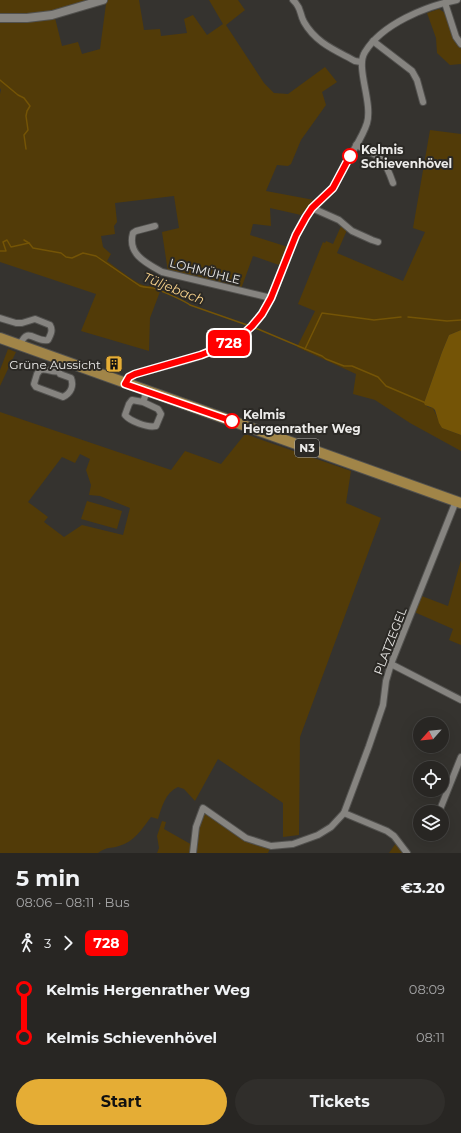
<!DOCTYPE html>
<html lang="en">
<head>
<meta charset="utf-8">
<style>
	:root { --surface:#282623; --page:#302e2b; --text:#f1f3f6; --muted:#a5a5a6; --line:#444341; --accent:#e5ad35 }
	body { margin:0; font-family:Montserrat,sans-serif; background:var(--page); color:var(--text); height:100vh; display:flex; flex-direction:column; font-size:15px; white-space:nowrap }
	* { box-sizing:border-box; margin:0 }
	p { font-size:13px; color:var(--muted) }
	.icon { flex:none; width:22px; height:22px; fill:none; stroke:currentColor; stroke-width:2; stroke-linecap:round; stroke-linejoin:round }
	.map { position:relative; height:853px; overflow:hidden }
	.side { display:flex; flex-direction:column; background:var(--surface); flex:1 }
	.side>* { flex:none }
	.badge { padding:0 8px; border-radius:6px; font-size:14px; line-height:26px }
	.needle { width:26px; rotate:243deg }
	.fabs { position:absolute; left:413px; top:717px; display:grid; gap:8px }
	.fabs a { display:grid; place-items:center; width:36px; height:36px; border-radius:50%; background:var(--surface); box-shadow:0 4px 16px #0002,0 0 0 1px var(--line); font-size:20px }
	.map>.badge { position:absolute; translate:-50% -50%; box-shadow:0 0 0 2px #fff }
	.legs { display:flex; align-items:center; gap:6px; height:44px; padding:0 16px; font-size:13px }
	.legs p { margin-inline-start:auto }
	.head { display:flex; align-items:center; justify-content:space-between; height:68px; padding:0 16px }
	h1 { font-size:22px; font-weight:700; line-height:30px }
	.cta { display:flex; gap:8px; margin-top:auto; padding:8px 16px }
	.cta a { flex:1; height:46px; border-radius:24px; background:var(--accent); color:#111; font-size:16px; font-weight:700; line-height:46px; text-align:center }
	.cta a+a { background:var(--page); color:var(--text) }
	ul { padding:0 16px; list-style:none }
	li { display:flex; align-items:center; gap:14px; height:48px; font-size:15px }
	li i { display:grid; place-items:center; width:6px; height:100%; margin:0 5px; background:currentColor }
	li i::after { content:''; width:10px; height:10px; margin:-5px; border:3px solid; border-radius:50%; background:var(--surface) }
	li p { margin-inline-start:auto }
	li:first-child i { background:linear-gradient(#0000 50%,currentColor 0) }
	li:last-child i { background:linear-gradient(currentColor 50%,#0000 0) }
	.map>svg:first-child { display:block }
	.green { fill:#523b08; fill-rule:evenodd }
	.water { fill:#745406 }
	.lines { fill:none; stroke-linecap:round; stroke-linejoin:round }
	.stream { stroke:#745406; stroke-width:1.5 }
	.minor-casing { stroke:#52514e; stroke-width:8 }
	.tertiary-casing { stroke:#52514e; stroke-width:10 }
	.primary-casing { stroke:#52514e; stroke-width:12 }
	.minor { stroke:#868480; stroke-width:6 }
	.tertiary { stroke:#868480; stroke-width:8 }
	.primary { stroke:#a18548; stroke-width:10 }
	.line-1-casing { stroke:#fff; stroke-width:9 }
	.line-1 { stroke:#f00; stroke-width:6 }
	.stop-1-dot { fill:#fff; stroke:#f00; stroke-width:2 }
	.labels { text-anchor:middle; dominant-baseline:central; stroke-width:4; stroke-linejoin:round; paint-order:stroke }
	.shield { fill:#2b2925; stroke:#b2b1ae; stroke-width:1 }
	.shield-label { font-size:11px; font-weight:bold; fill:#ecebe9 }
	.stop-label { font-size:12px; font-weight:bold; fill:#ecebe9; stroke:#2b2925; text-anchor:start }
	.street-label { font-size:12px; fill:#ecebe9; stroke:#2b2925 }
	.poi-label { font-size:12px; fill:#ecebe9; stroke:#2b2925; text-anchor:end }
	.water-label { font-size:13px; font-style:italic; fill:#f9d38c; stroke:#2b2925 }
</style>
</head>
<body>
<div class="map">
<svg width="461" height="853" viewBox="0 0 461 853">
	<rect width="100%" height="100%" fill="#35332f"/>
	<g class="green">
		<path d="M 0,0 L 139,0 L 144,30 L 160,29 L 161,36 L 187,33 L 184,19 L 193,15 L 207,35 L 223,24 L 209,0 L 238,0 L 245,10 L 226,25 L 264,83 L 274,93 L 288,94 L 325,67 L 337,82 L 322,92 L 326,105 L 301,140 L 291,164 L 288,166 L 277,165 L 266,191 L 314,200 L 301,215 L 270,208 L 271,226 L 253,224 L 250,235 L 288,247 L 279,265 L 253,256 L 241,289 L 168,272 L 162,232 L 179,228 L 174,196 L 115,203 L 117,222 L 114,226 L 115,234 L 101,236 L 103,247 L 111,254 L 107,261 C 116,267 139,287 149,286 L 151,284 L 161,289 L 150,318 L 149,351 L 81,331 L 96,294 L 0,262 L 0,94 L 1,90 L 0,88 ZM 106,4 L 100,49 L 82,54 L 78,42 L 62,46 L 55,18 Z"/>
		<path d="M 439,9 L 445,13 L 453,38 L 461,48 L 461,64 L 450,65 L 437,53 L 436,38 L 427,13 Z"/>
		<path d="M 430,130 L 461,134 L 461,330 L 449,335 L 442,352 L 424,403 L 428,407 L 433,408 L 442,428 L 461,435 L 461,451 L 410,423 L 375,400 L 353,394 L 356,374 L 297,347 L 315,311 L 298,304 L 323,242 L 325,243 L 326,241 L 333,244 L 342,224 L 347,230 L 337,253 L 403,281 L 425,232 L 413,228 Z"/>
		<path d="M 8,349 L 16,352 L 0,386 L 0,370 Z"/>
		<path d="M 0,412 L 171,470 L 185,451 L 221,464 L 245,434 L 351,471 L 346,503 L 381,518 L 300,737 L 299,835 L 283,837 L 283,803 L 218,759 L 195,801 L 184,789 L 178,787 C 165,793 162,807 158,819 L 151,817 C 142,829 134,842 119,846 C 109,849 108,846 98,853 L 0,853 ZM 80,454 L 90,459 L 86,470 L 91,485 L 89,495 L 100,496 L 130,508 L 123,535 L 82,525 L 64,537 L 44,522 L 48,517 L 28,502 L 62,457 L 75,463 Z"/>
		<path d="M 87,501 L 122,511 L 117,529 L 81,519 Z"/>
		<path d="M 461,560 L 461,645 L 449,640 L 453,629 L 412,611 L 419,595 L 448,606 Z"/>
		<path d="M 203,808 L 246,838 L 271,846 L 268,853 L 157,853 L 159,848 L 157,836 L 162,821 L 166,822 L 164,829 L 194,846 Z"/>
		<path d="M 396,843 L 404,853 L 389,853 Z"/>
	</g>
	<path class="water" d="M 461,330 L 461,435 L 442,428 L 439,423 L 435,410 L 433,408 L 425,405 L 424,403 L 442,352 L 449,335 Z"/>
	<g class="lines">
		<g class="stream">
			<path d="M 0,80 L 18,95 L 24,98 L 30,106 L 27,111 L 26,116 L 28,130 L 24,135 L 26,149"/>
			<path d="M 24,240 L 29,243"/>
			<path d="M 0,251 L 6,251 L 3,242 L 7,240 L 11,247 L 29,243 L 33,248 L 61,253 L 66,257 L 72,258 L 83,253 L 96,256 L 140,286 C 146,288 152,287 157,289 C 162,291 187,302 190,305 L 250,326"/>
			<path d="M 408,317 L 447,321 L 461,320"/>
			<path d="M 253,327 L 322,356 L 326,359 L 344,366 L 352,366 L 378,377 L 386,386 L 426,403"/>
			<path d="M 305,349 L 322,313 L 374,320 L 401,317"/>
		</g>
		<defs>
			<g id="minor">
				<path d="M 293,0 C 302,8 299,13 304,22 C 316,43 335,50 355,61 L 361,62"/>
				<path d="M 445,3 L 456,37 L 461,44"/>
				<path d="M 373,41 L 412,71 L 417,80 L 423,102"/>
				<path d="M 356,145 C 381,157 384,157 393,183"/>
				<path d="M 312,208 L 339,220 L 352,231 L 372,240 L 378,242"/>
				<path d="M 155,226 L 136,231 L 133,233 C 127,254 146,263 162,272 L 271,298"/>
				<path d="M 0,318 L 16,323 L 22,323 L 35,319 L 50,325 C 53,330 51,334 48,340 C 35,343 28,325 20,345"/>
				<path d="M 59,371 C 53,373 47,368 40,370 L 37,374 L 34,384 L 36,387 L 63,397 C 71,393 74,386 71,378 L 60,374 L 59,371 L 62,361"/>
				<path d="M 125,384 L 129,377 L 135,374 C 169,365 211,357 240,337 C 254,327 265,312 272,297 C 283,270 290,240 306,216 C 313,205 325,198 333,187 C 339,179 344,168 349,158 C 355,147 363,136 367,123 C 373,102 355,67 365,52 C 382,24 426,6 457,0"/>
				<path d="M 143,402 L 158,409 L 161,414 L 156,426 C 147,428 130,421 125,415 L 129,404 L 132,400 L 143,402 L 147,391"/>
				<path d="M 391,664 L 461,700"/>
				<path d="M 439,812 L 461,757"/>
				<path d="M 344,813 L 387,831 L 394,836 L 407,853"/>
				<path d="M 193,853 L 196,827 L 203,808 L 246,838 L 271,846 L 293,844 L 318,835 L 331,827 L 344,813 L 369,746 L 383,705 L 386,681 L 391,664 L 456,501"/>
			</g>
			<path id="tertiary" d="M 0,18 L 27,18 L 52,15 L 103,0"/>
			<path id="primary" d="M 0,338 L 461,503"/>
		</defs>
		<use href="#minor" class="minor-casing"/>
		<use href="#tertiary" class="tertiary-casing"/>
		<use href="#primary" class="primary-casing"/>
		<use href="#minor" class="minor"/>
		<use href="#tertiary" class="tertiary"/>
		<use href="#primary" class="primary"/>
	</g>
	<g class="lines">
		<defs>
			<path id="line-1" d="M 232,421 L 125,384 L 129,377 L 135,374 L 201,355 L 221,347 L 240,337 L 252,326 L 262,314 L 271,298 L 296,235 L 306,217 L 312,208 L 333,188 L 350,156"/>
		</defs>
		<use href="#line-1" class="line-1-casing"/>
		<use href="#line-1" class="line-1"/>
	</g>
	<defs>
		<symbol id="building-square" viewBox="-11 -11 22 22"><rect x="-9" y="-9" width="18" height="18" rx="4" fill="#e5ad35" stroke="#2b2925"/><path d="M-4-6H4V6H1V3H-1V6H-4ZM-2.5-4.3h1.7v1.8h-1.7ZM.8-4.3h1.7v1.8H.8ZM-2.5-1h1.7V.8h-1.7ZM.8-1h1.7V.8H.8Z" fill="#111"/></symbol>
	</defs>
	<g fill-rule="evenodd">
		<use href="#building-square" x="104" y="354" width="20" height="20"/>
	</g>
	<g class="stop-1-dot">
		<circle cx="350" cy="156" r="7"/>
		<circle cx="232" cy="421" r="7"/>
	</g>
	<g class="labels">
		<rect class="shield" x="295" y="439" width="24" height="18" rx="3"/>
		<g class="shield-label">
			<text x="307" y="448">N3</text>
		</g>
		<g class="stop-label">
			<text x="361" y="149">Kelmis<tspan x="361" dy="14">Schievenhövel</tspan></text>
			<text x="243" y="414">Kelmis<tspan x="243" dy="14">Hergenrather Weg</tspan></text>
		</g>
		<g class="street-label">
			<text transform="translate(205 271) rotate(14)">LOHMÜHLE</text>
			<text transform="translate(390 641) rotate(-69)">PLATZEGEL</text>
		</g>
		<g class="poi-label">
			<text x="101" y="364">Grüne Aussicht</text>
		</g>
		<g class="water-label">
			<text transform="translate(174 288) rotate(22)">Tüljebach</text>
		</g>
	</g>
</svg>
<div class="fabs">
<a><svg class="needle" viewBox="-14 -14 28 28"><path d="M0-13l5 13h-10z" fill="#e53935"/><path d="M0 13l5-13h-10z" fill="#a5a5a6"/></svg></a>
<a><svg class="icon" aria-label="locate" viewBox="0 0 24 24"><circle cx="12" cy="12" r="6"/><path d="M12 2v4M12 18v4M2 12h4M18 12h4"/></svg></a>
<a><svg class="icon" aria-label="layers" viewBox="0 0 24 24"><path d="M12 4l9 5-9 5-9-5zM3 14l9 5 9-5"/></svg></a>
</div>
<b class="badge" style="left:229px;top:343px;background:#f00;color:#fff">728</b>
</div>
<section class="side">
<div class="head"><div><h1>5 min</h1><p>08:06 – 08:11 · Bus</p></div><b>€3.20</b></div>
<div class="legs"><svg class="icon" aria-label="walk" viewBox="0 0 24 24"><circle cx="13" cy="4" r="2"/><path d="M13 8l-2 6 4 7M11 14l-3 7M7 12l3-4h3l4 4"/></svg>3<svg class="icon" aria-label="forward" viewBox="0 0 24 24"><path d="M9 5l7 7-7 7"/></svg><b class="badge" style="background:#f00;color:#fff">728</b></div>
<ul>
<li><i style="color:#f00"></i><b>Kelmis Hergenrather Weg</b><p>08:09</p></li>
<li><i style="color:#f00"></i><b>Kelmis Schievenhövel</b><p>08:11</p></li>
</ul>
<div class="cta"><a>Start</a><a>Tickets</a></div>
</section>
</body>
</html>
